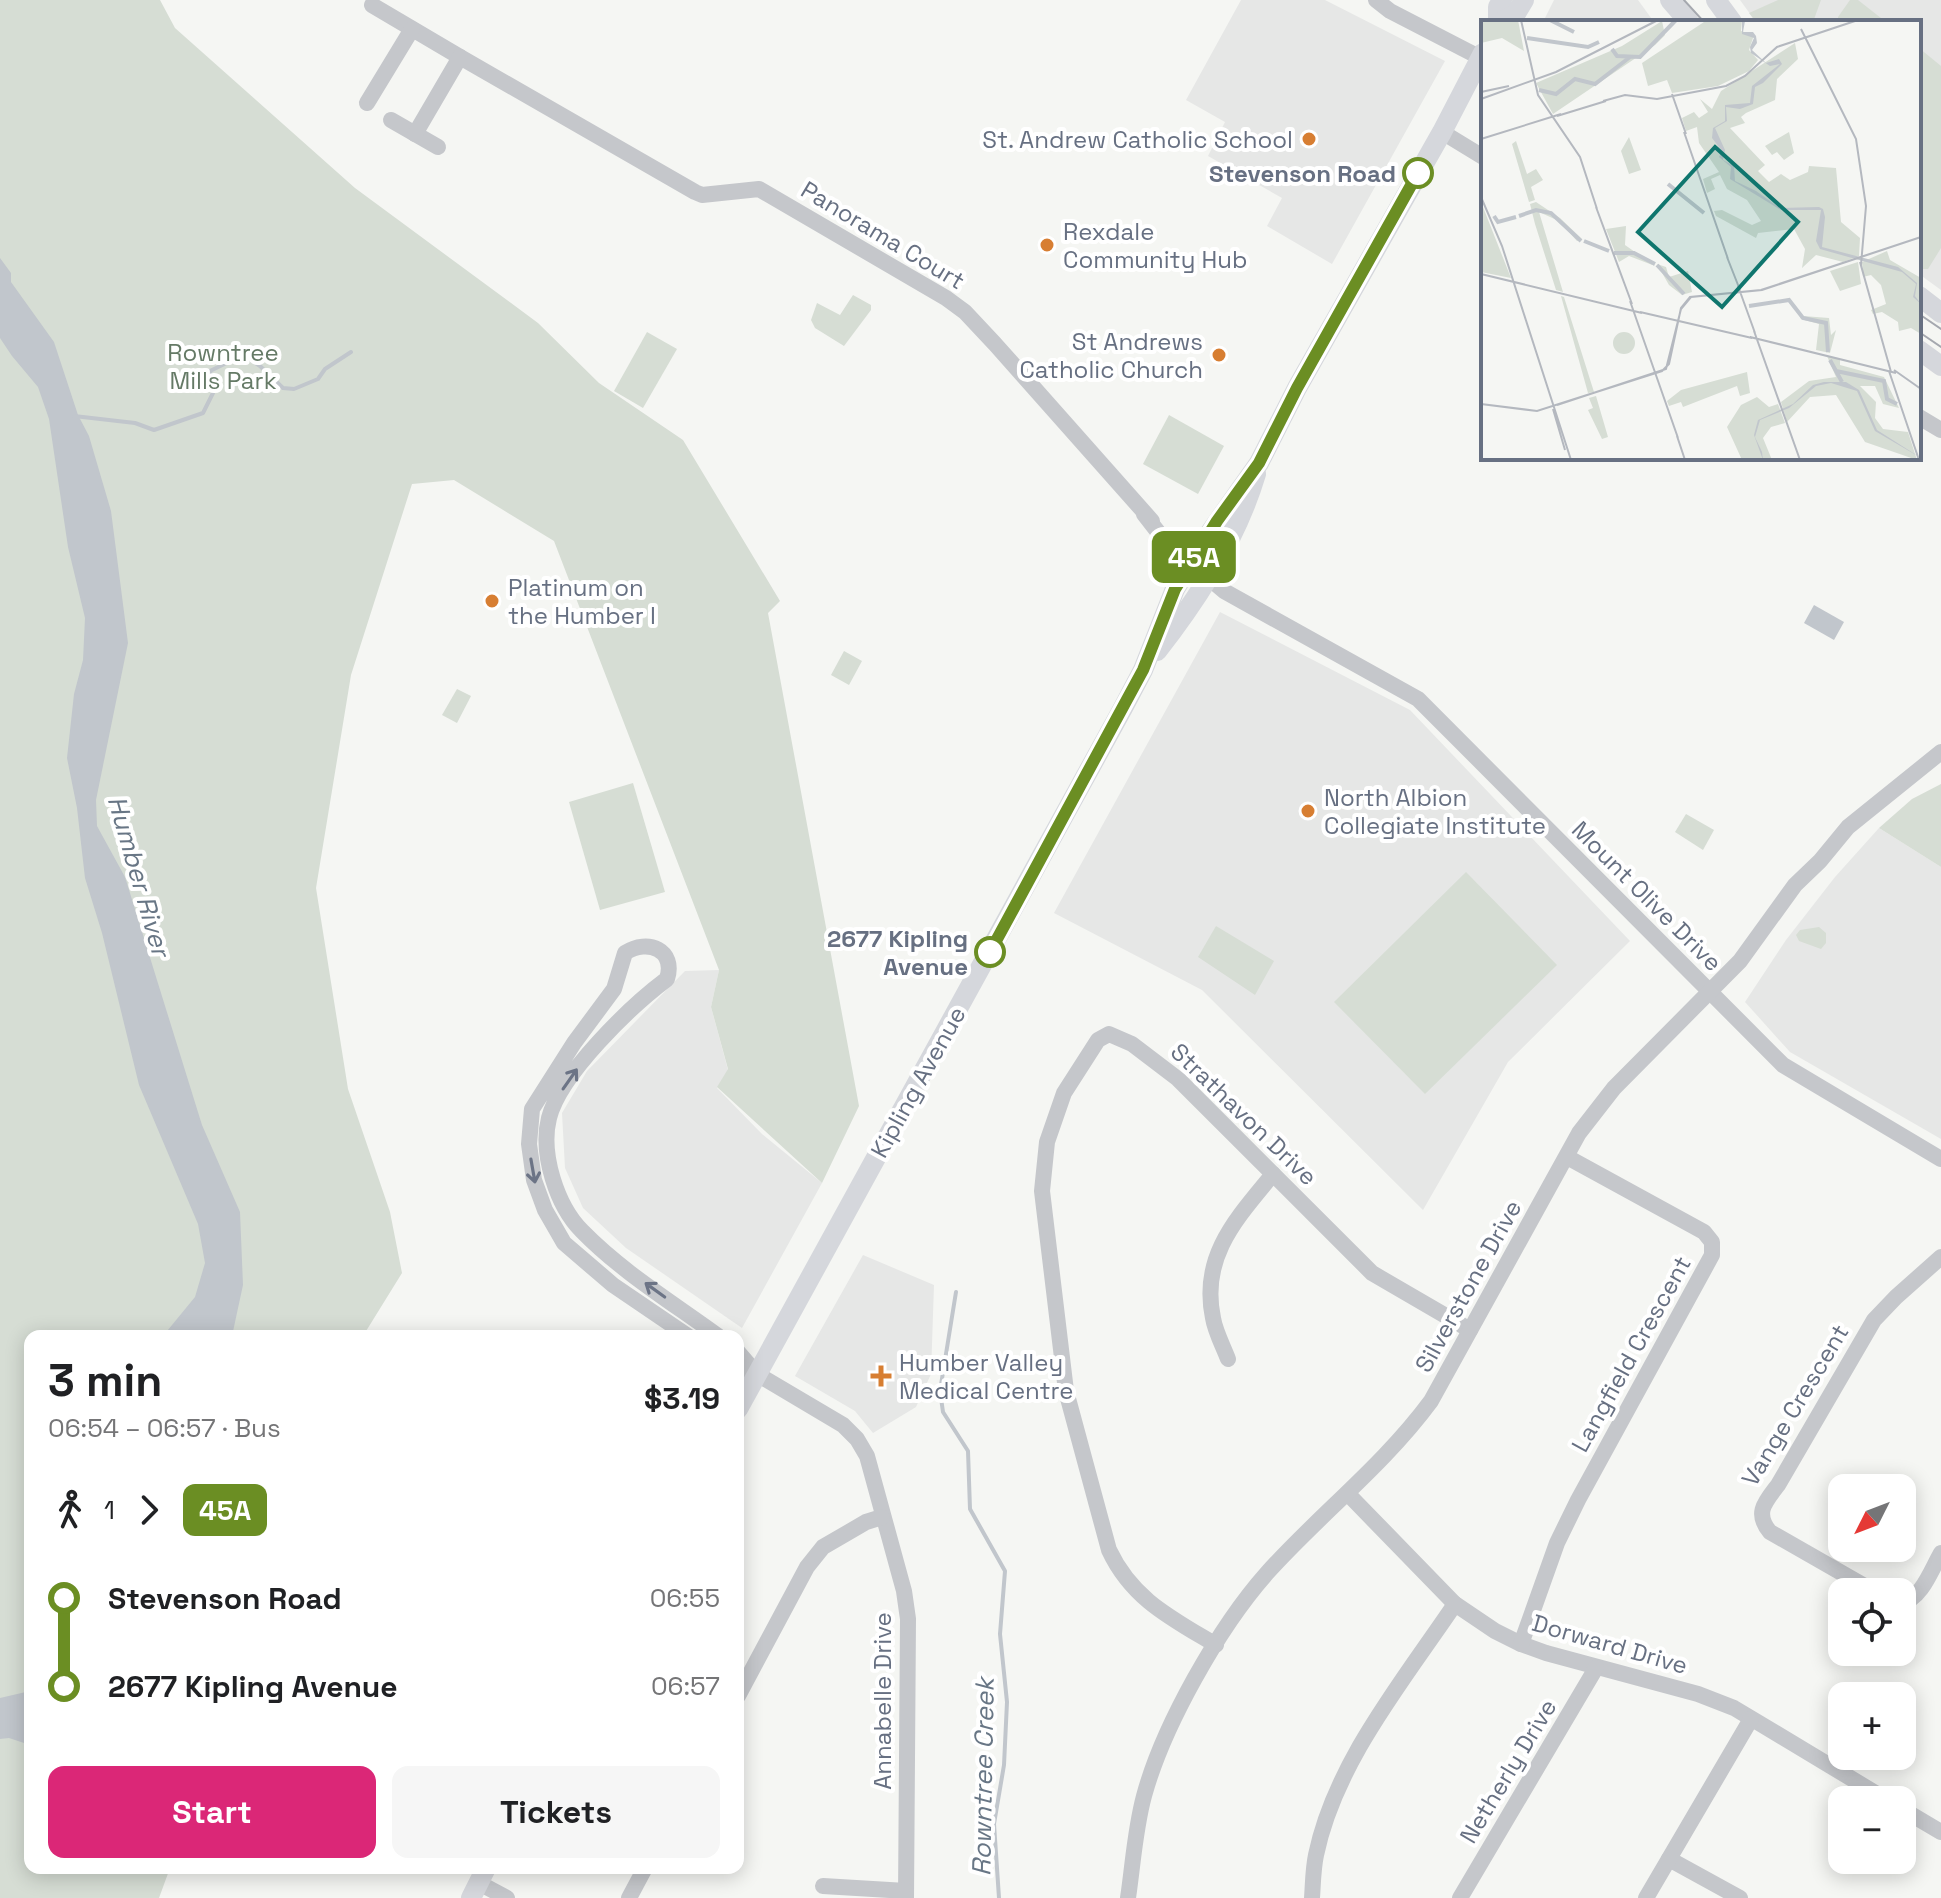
<!DOCTYPE html>
<html lang="en">
<head>
<meta charset="utf-8">
<style>
	:root { --surface:#fff; --page:#f6f6f6; --text:#202124; --muted:#757577; --accent:#db2777 }
	body { margin:0; font-family:"Space Grotesk",sans-serif; background:var(--page); color:var(--text); height:100vh; display:flex; flex-direction:column; font-size:30px; white-space:nowrap }
	* { box-sizing:border-box; margin:0 }
	p { font-size:26px; color:var(--muted) }
	.icon { flex:none; width:44px; height:44px; fill:none; stroke:currentColor; stroke-width:2; stroke-linecap:round; stroke-linejoin:round }
	.map { position:relative; flex:1; overflow:hidden }
	.sheet { position:absolute; left:24px; top:1330px; width:720px; height:544px; display:flex; flex-direction:column; background:var(--surface); border-radius:16px; box-shadow:0 4px 20px #0003 }
	.sheet>* { flex:none }
	.badge { padding:0 16px; border-radius:12px; font-size:28px; line-height:52px }
	.needle { width:52px; rotate:228deg }
	.fabs { position:absolute; left:1828px; top:1474px; display:grid; gap:16px }
	.fabs a { display:grid; place-items:center; width:88px; height:88px; border-radius:16px; background:var(--surface); box-shadow:0 4px 20px #0003; font-size:40px }
	.map>.badge { position:absolute; translate:-50% -50%; box-shadow:0 0 0 4px #fff }
	.legs { display:flex; align-items:center; gap:12px; height:88px; padding:0 24px; font-size:26px }
	.legs p { margin-inline-start:auto }
	.overview { display:flex; align-items:center; justify-content:space-between; height:136px; padding:0 24px }
	h1 { font-size:44px; font-weight:800; line-height:60px }
	.primary-button { display:flex; gap:16px; margin-top:auto; padding:16px 24px }
	.primary-button a { flex:1; height:92px; border-radius:16px; background:var(--accent); color:#fff; font-size:32px; font-weight:800; line-height:92px; text-align:center }
	.primary-button a+a { background:var(--page); color:var(--text) }
	ul { padding:0 24px; list-style:none }
	li { display:flex; align-items:center; gap:28px; height:88px; font-size:30px }
	li i { display:grid; place-items:center; width:12px; height:100%; margin:0 10px; background:currentColor }
	li i::after { content:''; width:20px; height:20px; margin:-10px; border:6px solid; border-radius:50%; background:var(--surface) }
	li p { margin-inline-start:auto }
	li:first-child i { background:linear-gradient(#0000 50%,currentColor 0) }
	li:last-child i { background:linear-gradient(currentColor 50%,#0000 0) }
	.map>svg:first-child { display:block }
	.built { fill:#e6e7e6 }
	.green { fill:#d6ddd4 }
	.water { fill:#c1c6cc }
	.lines { fill:none; stroke-linecap:round; stroke-linejoin:round }
	.stream { stroke:#c1c6cc; stroke-width:4 }
	.minor { stroke:#c5c7cb; stroke-width:16 }
	.major { stroke:#d5d7dc; stroke-width:20 }
	.tram { stroke:#a5a8af; stroke-width:2 }
	.oneway { stroke:#6c7486 }
	.line-1-casing { stroke:#fff; stroke-width:18 }
	.line-1 { stroke:#6b8e23; stroke-width:12 }
	.poi-dot { fill:#d77e32; stroke:#fff; stroke-width:3 }
	.stop-1-dot { fill:#fff; stroke:#6b8e23; stroke-width:4 }
	.labels { text-anchor:middle; dominant-baseline:central; stroke-width:8; stroke-linejoin:round; paint-order:stroke }
	.poi-label { font-size:24px; fill:#677082; stroke:#fff; text-anchor:start }
	.stop-label { font-size:24px; font-weight:bold; fill:#677082; stroke:#fff; text-anchor:end }
	.street-label { font-size:24px; fill:#677082; stroke:#fff }
	.park-label { font-size:24px; fill:#657a66; stroke:#fff }
	.water-label { font-size:26px; font-style:italic; fill:#687685; stroke:#fff }
	.inset-river { fill:none; stroke:#c1c6cc; stroke-width:4 }
	.inset-road { fill:none; stroke:#b4b8bf; stroke-width:2 }
	.view { fill:#0f766e; fill-opacity:0.15; stroke:#0f766e; stroke-width:4 }
	.inset-edge { fill:none; stroke:#677082; stroke-width:4 }
</style>
</head>
<body>
<div class="map">
<svg width="1941" height="1898" viewBox="0 0 1941 1898">
	<rect width="100%" height="100%" fill="#f5f6f3"/>
	<g class="built">
		<path d="M 1241,0 L 1325,0 L 1445,61 L 1332,264 L 1267,226 L 1282,198 L 1208,156 L 1225,122 L 1186,100 Z"/>
		<path d="M 1554,0 L 1638,0 L 1654,22 L 1543,22 Z"/>
		<path d="M 1740,0 L 1941,0 L 1941,290 L 1919,274 L 1919,22 L 1756,22 Z"/>
		<path d="M 1220,612 L 1410,710 L 1630,941 L 1508,1062 L 1423,1210 L 1202,990 L 1054,913 Z"/>
		<path d="M 1879,828 L 1941,867 L 1941,1139 L 1790,1052 L 1745,1002 L 1786,940 L 1835,877 Z"/>
		<path d="M 719,970 L 711,1007 L 728,1070 L 717,1088 L 762,1134 L 822,1183 L 742,1328 L 626,1248 L 583,1208 L 565,1168 L 562,1113 L 587,1071 L 685,971 Z"/>
		<path d="M 863,1255 L 934,1285 L 931,1374 L 916,1407 L 873,1433 L 855,1411 L 795,1376 Z"/>
	</g>
	<g class="green">
		<path d="M 0,0 L 160,0 L 175,28 L 355,188 L 538,323 L 599,383 L 683,440 L 780,601 L 768,613 L 859,1106 L 822,1183 L 717,1087 L 728,1069 L 711,1007 L 719,970 L 554,541 L 454,480 L 412,484 L 351,675 L 316,888 L 348,1089 L 390,1212 L 402,1273 L 363,1336 L 30,1336 L 30,1868 L 170,1868 L 159,1898 L 0,1898 Z"/>
		<path d="M 1778,0 L 1821,0 L 1813,22 L 1756,22 L 1749,13 Z"/>
		<path d="M 1850,0 L 1858,0 L 1886,22 L 1838,22 L 1838,17 Z"/>
		<path d="M 1919,48 L 1941,66 L 1941,248 L 1928,269 L 1919,269 Z"/>
		<path d="M 853,295 L 871,305 L 871,310 L 844,346 L 815,328 L 811,320 L 817,303 L 840,315 Z"/>
		<path d="M 647,332 L 677,349 L 643,408 L 614,391 Z"/>
		<path d="M 1169,415 L 1224,446 L 1198,494 L 1143,464 Z"/>
		<path d="M 844,651 L 862,661 L 849,685 L 831,675 Z"/>
		<path d="M 457,689 L 471,696 L 457,723 L 442,715 Z"/>
		<path d="M 633,783 L 665,892 L 600,910 L 569,802 Z"/>
		<path d="M 1941,784 L 1941,867 L 1879,828 L 1912,799 Z"/>
		<path d="M 1686,814 L 1714,830 L 1703,850 L 1675,832 Z"/>
		<path d="M 1466,872 L 1557,965 L 1425,1094 L 1334,1002 Z"/>
		<path d="M 1216,926 L 1274,961 L 1255,995 L 1198,957 Z"/>
		<path d="M 1819,927 L 1826,933 L 1826,943 L 1821,949 L 1799,941 L 1796,935 L 1800,930 Z"/>
	</g>
	<g class="water">
		<path d="M 0,258 L 11,273 L 11,282 L 54,342 L 78,415 L 89,436 L 111,511 L 128,643 L 96,800 L 97,826 L 125,877 L 202,1125 L 240,1212 L 243,1285 L 232,1336 L 163,1336 L 195,1297 L 205,1263 L 198,1224 L 139,1085 L 102,933 L 85,878 L 77,808 L 67,758 L 74,694 L 83,660 L 85,618 L 68,547 L 49,419 L 38,387 L 12,356 L 0,338 Z"/>
		<path d="M 1814,605 L 1844,622 L 1834,640 L 1804,623 Z"/>
		<path d="M 30,1691 L 30,1745 L 9,1738 L 0,1739 L 0,1698 Z"/>
	</g>
	<g class="lines">
		<g class="stream">
			<path d="M 74,416 L 135,423 L 154,430 L 203,413 L 213,393 L 210,371 L 243,355 L 260,366 L 283,388 L 294,389 L 318,379 L 325,369 L 351,352"/>
			<path d="M 956,1292 L 940,1391 L 943,1412 L 968,1451 L 970,1509 L 1005,1571 L 1000,1634 L 1007,1702 L 1004,1765 L 994,1824 L 999,1898"/>
		</g>
		<g class="minor">
			<path d="M 1376,0 L 1390,11 L 1481,58"/>
			<path d="M 372,5 L 460,57"/>
			<path d="M 367,103 L 412,29"/>
			<path d="M 391,120 L 438,147"/>
			<path d="M 1442,132 L 1483,157"/>
			<path d="M 415,134 L 460,57 L 695,192 L 702,195 L 759,189 L 946,298 L 965,312 L 995,344 L 1152,521"/>
			<path d="M 1919,417 L 1941,430"/>
			<path d="M 1144,514 L 1165,541 L 1224,591 L 1418,699 L 1783,1065 L 1941,1159"/>
			<path d="M 688,1336 L 613,1285 L 564,1243 L 545,1210 L 534,1180 L 529,1144 L 532,1109 L 574,1043 L 614,989 L 625,953 C 648,938 676,950 667,979 C 631,1006 560,1074 549,1118 C 540,1154 557,1206 582,1231 C 622,1272 673,1303 718,1336"/>
			<path d="M 738,1352 L 756,1373"/>
			<path d="M 1228,1359 C 1223,1346 1215,1331 1213,1318 C 1200,1256 1237,1218 1273,1174"/>
			<path d="M 738,1367 L 757,1374 L 843,1425 L 857,1439 L 867,1456 L 904,1591 L 908,1619 L 906,1898"/>
			<path d="M 1348,1494 L 1455,1604 L 1495,1631 L 1521,1644 L 1546,1653 L 1698,1694 L 1734,1708 L 1887,1800"/>
			<path d="M 1875,1592 L 1770,1532 C 1754,1513 1765,1502 1778,1485 L 1874,1320 L 1896,1297 L 1941,1257"/>
			<path d="M 1902,1603 C 1922,1598 1931,1570 1941,1553"/>
			<path d="M 1521,1644 L 1557,1543 L 1578,1500 L 1712,1255 L 1712,1242 L 1704,1232 L 1567,1157"/>
			<path d="M 1216,1645 C 1171,1618 1132,1599 1109,1550 L 1066,1391 L 1042,1191 L 1047,1142 L 1064,1093 L 1098,1040 L 1109,1034 L 1132,1044 L 1178,1079 L 1372,1273 L 1470,1330"/>
			<path d="M 738,1696 L 807,1567 L 823,1547 L 866,1522 L 882,1517"/>
			<path d="M 1902,1809 L 1941,1832"/>
			<path d="M 1669,1859 L 1740,1898"/>
			<path d="M 479,1883 L 507,1898"/>
			<path d="M 823,1886 L 906,1891"/>
			<path d="M 629,1898 L 645,1868"/>
			<path d="M 1128,1898 C 1133,1864 1135,1829 1144,1796 C 1163,1726 1219,1627 1267,1573 C 1320,1514 1383,1466 1431,1401 L 1579,1133 L 1614,1088 L 1740,961 L 1795,885 L 1820,861 L 1848,827 L 1941,752"/>
			<path d="M 1312,1898 C 1313,1884 1313,1869 1316,1855 C 1335,1763 1403,1681 1455,1604"/>
			<path d="M 1460,1898 L 1596,1668"/>
			<path d="M 1646,1898 L 1751,1719"/>
		</g>
		<g class="major">
			<path d="M 1670,0 L 1689,22"/>
			<path d="M 1716,0 L 1732,22"/>
			<path d="M 1498,22 L 1498,7 L 1502,0"/>
			<path d="M 1500,22 L 1515,15 L 1524,0"/>
			<path d="M 1919,296 L 1941,313"/>
			<path d="M 1919,350 L 1941,366"/>
			<path d="M 1157,651 C 1198,599 1237,538 1256,474"/>
			<path d="M 738,1409 L 1123,708 L 1143,670 L 1175,589 L 1202,544 L 1259,463 L 1297,388 L 1442,132 L 1483,53"/>
			<path d="M 471,1898 L 486,1868"/>
		</g>
		<g class="tram">
			<path d="M 1684,0 L 1704,22"/>
			<path d="M 1919,314 L 1941,329"/>
			<path d="M 1919,332 L 1941,347"/>
		</g>
	</g>
	<defs><path id="oneway-shaft" d="M-6 0H5M1.5-3L5.5 0L1.5 3" fill="none" stroke-width="1.6" stroke-linecap="round" stroke-linejoin="round" transform="scale(2)"/></defs>
	<g class="oneway">
		<use href="#oneway-shaft" transform="translate(570 1079) rotate(-55)"/>
		<use href="#oneway-shaft" transform="translate(533 1171) rotate(80)"/>
		<use href="#oneway-shaft" transform="translate(655 1290) rotate(-144)"/>
	</g>
	<g class="lines">
		<defs>
			<path id="line-1" d="M 990,952 L 1143,670 L 1175,589 L 1217,521 L 1259,463 L 1297,388 L 1418,173"/>
		</defs>
		<use href="#line-1" class="line-1-casing"/>
		<use href="#line-1" class="line-1"/>
	</g>
	<g class="poi-dot">
		<circle cx="1309" cy="139" r="8"/>
		<circle cx="1047" cy="245" r="8"/>
		<circle cx="1219" cy="355" r="8"/>
		<circle cx="492" cy="601" r="8"/>
		<circle cx="1308" cy="811" r="8"/>
		<path d="M877 1364h8v8h8v8h-8v8h-8v-8h-8v-8h8z"/>
	</g>
	<g class="stop-1-dot">
		<circle cx="1418" cy="173" r="14"/>
		<circle cx="990" cy="952" r="14"/>
	</g>
	<g class="labels">
		<g class="poi-label">
			<text x="1293" y="139" text-anchor="end">St. Andrew Catholic School</text>
			<text x="1063" y="231">Rexdale<tspan x="1063" dy="28">Community Hub</tspan></text>
			<text x="1203" y="341" text-anchor="end">St Andrews<tspan x="1203" dy="28">Catholic Church</tspan></text>
			<text x="508" y="587">Platinum on<tspan x="508" dy="28">the Humber I</tspan></text>
			<text x="1324" y="797">North Albion<tspan x="1324" dy="28">Collegiate Institute</tspan></text>
			<text x="899" y="1362">Humber Valley<tspan x="899" dy="28">Medical Centre</tspan></text>
		</g>
		<g class="stop-label">
			<text x="1396" y="173">Stevenson Road</text>
			<text x="968" y="938">2677 Kipling<tspan x="968" dy="28">Avenue</tspan></text>
		</g>
		<g class="street-label">
			<text transform="translate(883 235) rotate(31)">Panorama Court</text>
			<text transform="translate(1647 896) rotate(45)">Mount Olive Drive</text>
			<text transform="translate(918 1082) rotate(-61)">Kipling Avenue</text>
			<text transform="translate(1244 1114) rotate(44)">Strathavon Drive</text>
			<text transform="translate(1468 1286) rotate(-61)">Silverstone Drive</text>
			<text transform="translate(1631 1354) rotate(-61)">Langfield Crescent</text>
			<text transform="translate(1795 1405) rotate(-59)">Vange Crescent</text>
			<text transform="translate(1610 1644) rotate(16)">Dorward Drive</text>
			<text transform="translate(882 1701) rotate(-90)">Annabelle Drive</text>
			<text transform="translate(1508 1771) rotate(-59)">Netherly Drive</text>
		</g>
		<g class="park-label">
			<text x="223" y="352">Rowntree<tspan x="223" dy="28">Mills Park</tspan></text>
		</g>
		<g class="water-label">
			<text transform="translate(139 876) rotate(74)">Humber River</text>
			<text transform="translate(983 1777) rotate(-89)">Rowntree Creek</text>
		</g>
	</g>
	<g transform="translate(1481 20)">
		<rect width="440" height="440" fill="#f5f6f3"/>
		<path d="M 0,0 L 37,0 L 43,31 L 21,18 L 0,23 ZM 226,0 L 261,0 L 260,11 L 273,15 L 268,30 L 277,40 L 268,51 L 237,66 L 191,73 L 186,60 L 167,66 L 161,43 ZM 181,1 L 184,15 L 174,25 L 72,94 L 55,63 L 141,26 ZM 314,23 L 317,39 L 296,59 L 294,80 L 265,93 L 260,97 L 264,103 L 249,108 L 284,145 L 277,151 L 288,162 L 300,154 L 309,160 L 327,152 L 328,146 L 355,148 L 360,202 L 379,218 L 378,236 L 362,242 L 335,235 L 321,248 L 324,229 L 313,209 L 277,213 L 275,218 L 235,196 L 233,191 L 241,190 L 271,205 L 280,201 L 266,180 L 246,169 L 239,155 L 230,159 L 234,169 L 226,173 L 222,159 L 238,152 L 218,123 L 216,107 L 205,111 L 201,98 L 213,92 L 218,98 L 227,92 L 219,79 L 231,89 L 240,71 ZM 308,112 L 313,133 L 303,140 L 296,132 L 291,135 L 284,126 ZM 148,117 L 160,150 L 148,154 L 140,131 ZM 35,121 L 46,154 L 55,149 L 62,160 L 50,167 L 54,180 L 48,182 L 31,124 ZM 0,182 L 30,258 L 0,252 ZM 55,182 L 79,198 L 101,219 L 96,221 L 78,201 L 58,192 L 82,272 L 75,270 L 54,204 L 49,184 ZM 145,206 L 144,225 L 174,246 L 148,236 L 138,242 L 125,209 ZM 406,231 L 409,240 L 440,258 L 440,314 L 430,308 L 418,311 L 417,302 L 401,292 L 392,294 L 390,290 L 405,284 L 400,265 L 390,255 L 382,257 L 381,242 ZM 377,242 L 380,264 L 359,271 L 349,251 ZM 176,244 L 185,247 L 188,257 L 207,251 L 211,272 L 201,275 L 188,265 ZM 80,276 L 83,277 L 113,372 L 107,373 ZM 313,284 L 322,296 L 348,298 L 350,315 L 355,310 L 349,333 L 335,330 L 338,304 L 320,299 ZM132 323a11 11 0 1 1 22 0a11 11 0 1 1-22 0ZM 346,336 L 359,339 L 359,345 L 403,357 L 418,388 L 402,384 L 394,366 L 379,366 L 395,382 L 394,398 L 402,409 L 427,412 L 436,440 L 384,422 L 355,375 L 329,377 L 306,402 L 300,382 L 328,361 L 355,357 ZM 266,352 L 269,373 L 259,376 L 256,366 L 202,387 L 200,382 L 188,386 L 186,381 L 200,370 ZM 115,376 L 127,417 L 121,419 L 107,390 L 112,388 L 108,378 ZM 276,377 L 288,387 L 297,384 L 304,403 L 290,407 L 282,418 L 291,440 L 261,440 L 246,407 L 260,385 Z" fill="#d6ddd4"/>
		<path d="M 261,0 L 264,1 L 262,12 L 272,12 L 275,16 L 276,23 L 271,30 L 285,43 L 298,39 L 301,44 L 282,63 L 274,67 L 272,84 L 259,89 L 245,87 L 246,101 L 234,108 L 244,130 L 242,140 L 253,146 L 254,161 L 275,171 L 299,188 L 338,187 L 342,189 L 344,197 L 341,227 L 417,247 L 436,263 L 434,276 L 440,284 L 432,277 L 435,264 L 421,252 L 339,229 L 335,221 L 340,190 L 300,190 L 249,159 L 250,147 L 238,137 L 241,131 L 231,118 L 232,108 L 244,101 L 244,85 L 269,83 L 271,66 L 299,44 L 289,46 L 270,33 L 269,27 L 273,18 L 261,14 ZM 343,362 L 365,362 L 378,370 L 396,410 L 440,438 L 394,411 L 376,371 L 350,363 L 335,366 L 308,388 L 279,400 L 274,417 L 281,432 L 282,440 L 273,415 L 277,400 L 312,384 L 332,365 Z" fill="#c1c6cc"/>
		<path class="inset-river" d="M 69,0 L 93,12M 46,18 L 107,27 L 118,22M 131,29 L 136,36 L 159,37 L 195,0M 58,70 L 75,74 L 94,59 L 114,64 L 149,37M 187,164 L 223,193M 13,196 L 17,202 L 35,197M 38,196 L 55,190 L 70,193 L 100,221M 103,221 L 128,231M 133,233 L 153,233 L 174,244M 176,245 L 203,274M 268,286 L 308,280 L 322,298 L 345,303 L 347,332M 349,340 L 361,362M 355,351 L 403,361 L 406,379 L 416,384"/>
		<path class="inset-road" d="M 40,0 L 57,75 L 99,137 L 116,189M 320,9 L 375,119 L 385,186 L 380,245M 0,72 L 28,66M 191,74 L 205,114M 0,79 L 75,52 L 177,0M 122,81 L 144,75 L 176,79 L 245,66 L 264,56 L 296,27 L 377,0M 76,96 L 125,81M 203,112 L 247,239M 0,119 L 80,94M 0,177 L 21,226 L 90,440M 115,187 L 151,284M 246,237 L 259,270M 379,242 L 410,352M 0,254 L 161,293M 257,266 L 274,313M 149,281 L 197,418M 159,292 L 271,318M 273,311 L 319,440M 269,317 L 415,353M 413,350 L 440,369M 408,351 L 438,440M 0,384 L 56,391 L 181,351 L 188,344 L 200,288 L 209,277 L 280,270 L 440,217M 76,385 L 185,349 L 200,289 L 210,277 L 281,270 L 440,217M 72,389 L 84,430M 196,416 L 204,440"/>
		<path class="view" d="M 234,127 L 317,202 L 241,287 L 157,212 Z"/>
		<rect width="440" height="440" class="inset-edge"/>
	</g>
</svg>
<div class="fabs">
<a><svg class="needle" viewBox="-14 -14 28 28"><path d="M0-13l5 13h-10z" fill="#e53935"/><path d="M0 13l5-13h-10z" fill="#757577"/></svg></a>
<a><svg class="icon" aria-label="locate" viewBox="0 0 24 24"><circle cx="12" cy="12" r="6"/><path d="M12 2v4M12 18v4M2 12h4M18 12h4"/></svg></a>
<a>+</a>
<a>−</a>
</div>
<b class="badge" style="left:1194px;top:557px;background:#6b8e23;color:#fff">45A</b>
<section class="sheet">
<div class="overview"><div><h1>3 min</h1><p>06:54 – 06:57 · Bus</p></div><b>$3.19</b></div>
<div class="legs"><svg class="icon" aria-label="walk" viewBox="0 0 24 24"><circle cx="13" cy="4" r="2"/><path d="M13 8l-2 6 4 7M11 14l-3 7M7 12l3-4h3l4 4"/></svg>1<svg class="icon" aria-label="forward" viewBox="0 0 24 24"><path d="M9 5l7 7-7 7"/></svg><b class="badge" style="background:#6b8e23;color:#fff">45A</b></div>
<ul>
<li><i style="color:#6b8e23"></i><b>Stevenson Road</b><p>06:55</p></li>
<li><i style="color:#6b8e23"></i><b>2677 Kipling Avenue</b><p>06:57</p></li>
</ul>
<div class="primary-button"><a>Start</a><a>Tickets</a></div>
</section>
</div>
</body>
</html>
